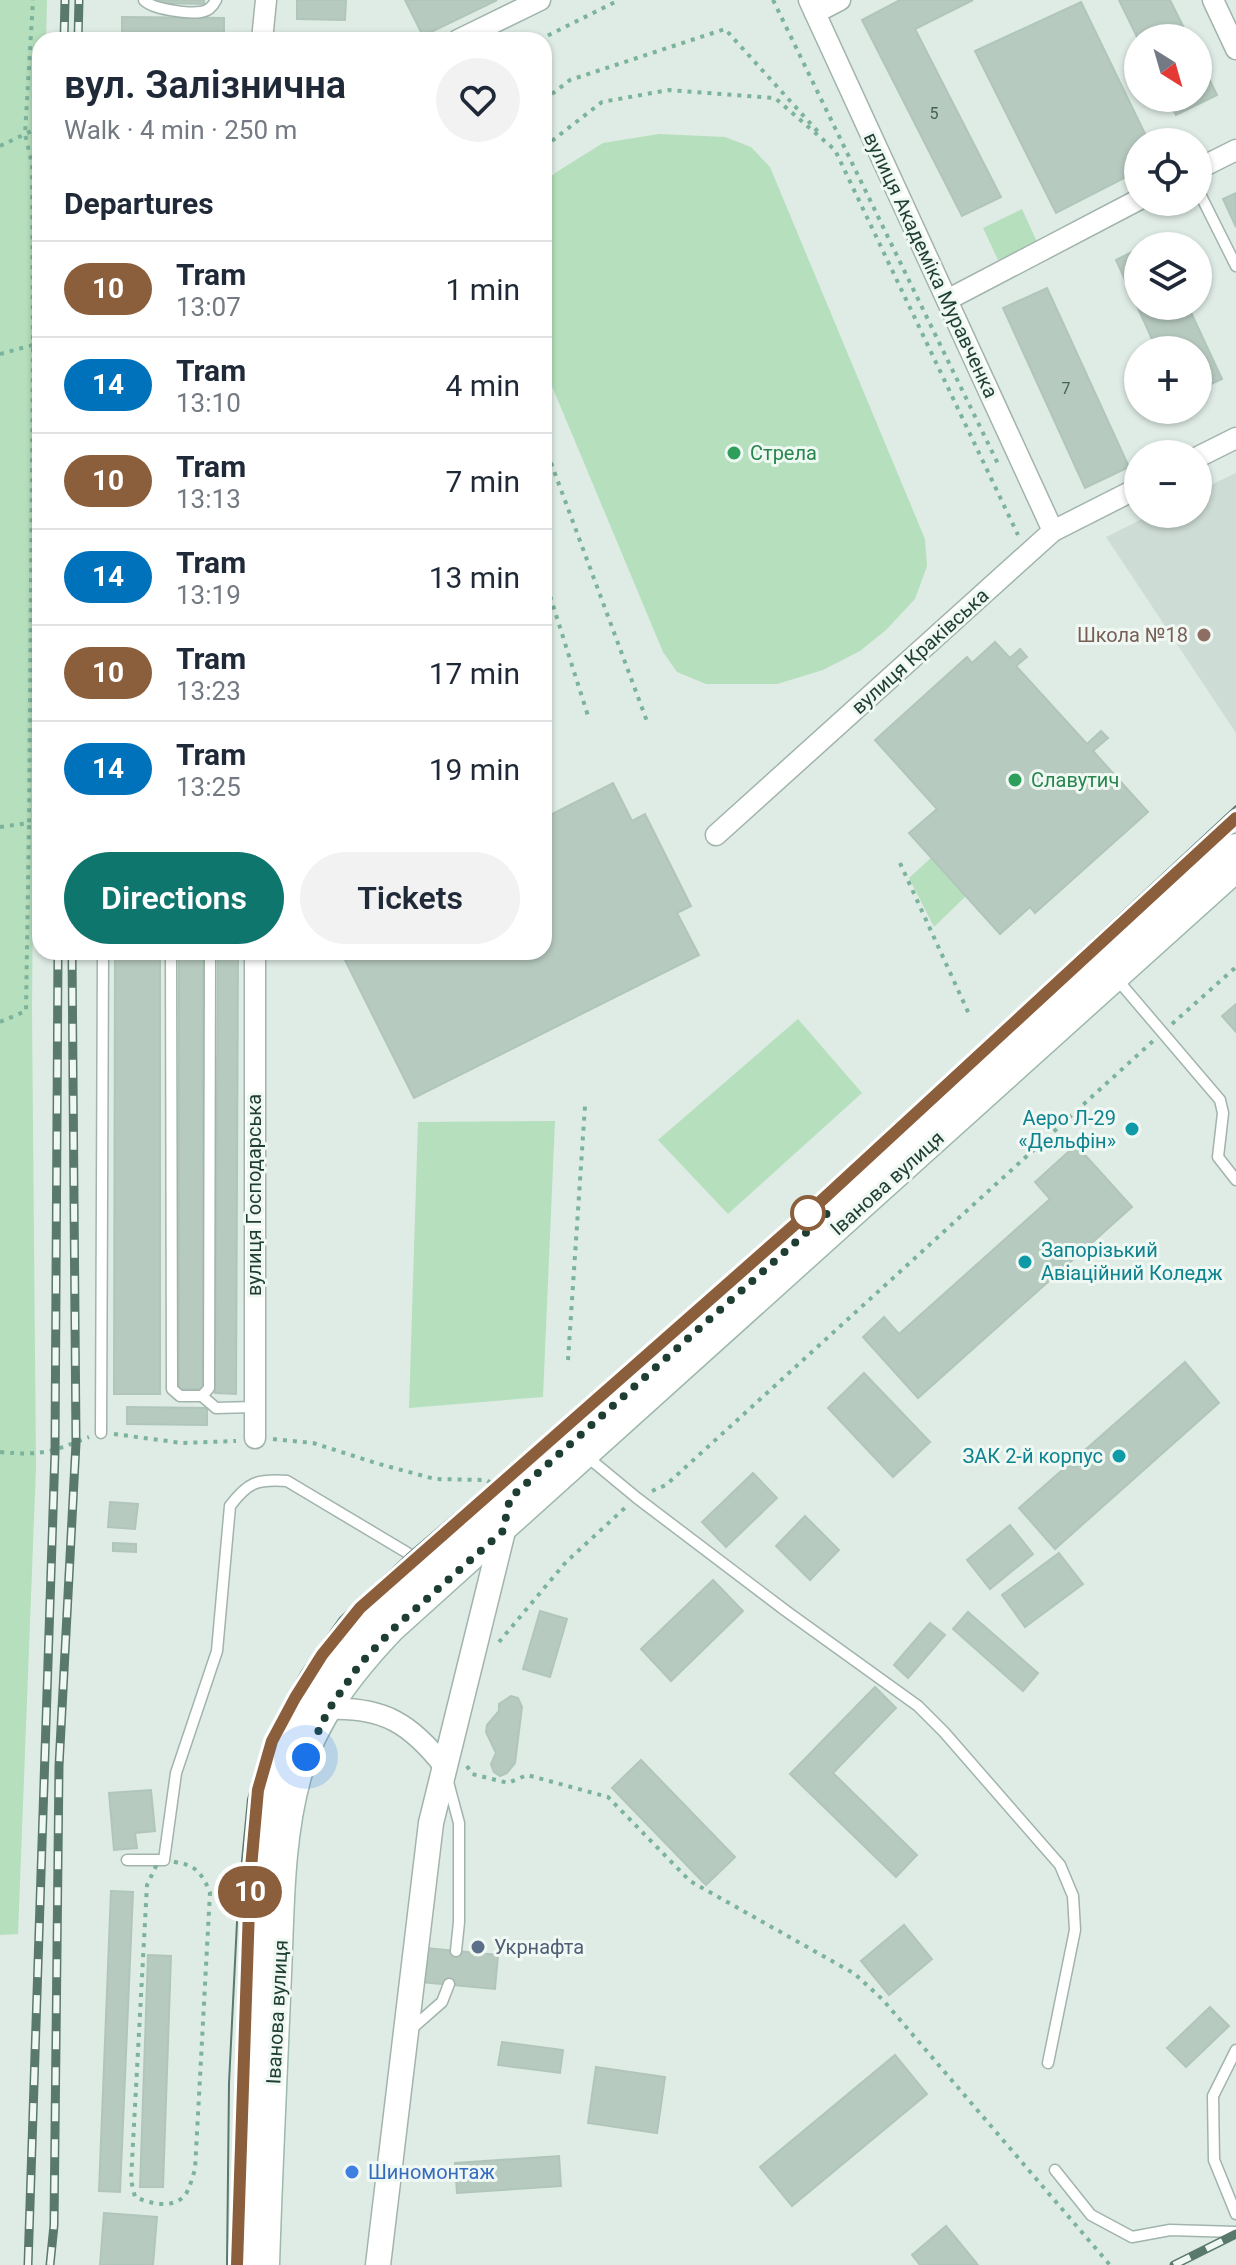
<!DOCTYPE html>
<html lang="en">
<head>
<meta charset="utf-8">
<style>
	:root { --surface:#fff; --page:#f2f2f3; --text:#1f2937; --muted:#747a83; --line:#e0e1e3; --accent:#0f766e }
	body { margin:0; font-family:Roboto,sans-serif; background:var(--page); color:var(--text); height:100vh; display:flex; flex-direction:column; font-size:30px; white-space:nowrap }
	* { box-sizing:border-box; margin:0 }
	p { font-size:26px; color:var(--muted) }
	.icon { flex:none; width:44px; height:44px; fill:none; stroke:currentColor; stroke-width:2; stroke-linecap:round; stroke-linejoin:round }
	.map { position:relative; flex:1; overflow:hidden }
	.drawer { position:absolute; left:32px; top:32px; width:520px; height:928px; display:flex; flex-direction:column; background:var(--surface); border-radius:24px; box-shadow:0 2px 6px #0004 }
	.drawer>* { flex:none }
	.badge { padding:0 16px; border-radius:26px; font-size:28px; line-height:52px }
	.needle { width:52px; rotate:143deg }
	.tools { position:absolute; left:1124px; top:24px; display:grid; gap:16px }
	.tools a { display:grid; place-items:center; width:88px; height:88px; border-radius:50%; background:var(--surface); box-shadow:0 2px 6px #0004; font-size:40px }
	.you { position:absolute; width:40px; height:40px; margin:-20px; border:6px solid #fff; border-radius:50%; background:#1a73e8; box-shadow:0 0 0 12px #1a73e833 }
	.map>.badge { position:absolute; translate:-50% -50%; box-shadow:0 0 0 4px #fff }
	h2 { padding:0 32px; font-size:30px; line-height:72px }
	.round { display:grid; place-items:center; flex:none; width:84px; height:84px; border-radius:42px; background:var(--page) }
	.head { display:flex; align-items:center; justify-content:space-between; height:136px; padding:0 32px }
	h1 { font-size:38px; font-weight:600; line-height:60px }
	.primary-button { display:flex; gap:16px; margin-top:auto; padding:16px 32px }
	.primary-button a { flex:1; height:92px; border-radius:48px; background:var(--accent); color:#fff; font-size:32px; font-weight:600; line-height:92px; text-align:center }
	.primary-button a+a { background:var(--page); color:var(--text) }
	ul { padding:0; list-style:none }
	li { display:flex; align-items:center; gap:24px; height:96px; padding:0 32px; border-top:2px solid var(--line) }
	li div { flex:1 }
	li b { display:block; font-size:30px }
	li em { font-style:normal }
	li .badge { min-width:88px; font-weight:700; text-align:center }
	.map>svg:first-child { display:block }
	.built { fill:#cddcd4 }
	.green { fill:#b6dfbd }
	.building { fill:#b7cac0; stroke:#b1c6bb; stroke-width:2 }
	.lines { fill:none; stroke-linecap:round; stroke-linejoin:round }
	.service-casing { stroke:#a1b4ac; stroke-width:13 }
	.minor-casing { stroke:#a1b4ac; stroke-width:23 }
	.tertiary-casing { stroke:#a1b4ac; stroke-width:27 }
	.secondary-casing { stroke:#9cb9ac; stroke-width:27 }
	.path { stroke:#7cb39c; stroke-width:4; stroke-dasharray:4 6; stroke-linecap:butt }
	.service { stroke:#fff; stroke-width:10 }
	.minor { stroke:#fff; stroke-width:20 }
	.tertiary { stroke:#fff; stroke-width:24 }
	.secondary { stroke:#fff; stroke-width:24 }
	.tram { stroke:#59796d; stroke-width:2 }
	.rail-casing { stroke:#59796d; stroke-width:9 }
	.rail { stroke:#f0f8f3; stroke-width:6; stroke-dasharray:18; stroke-linecap:butt }
	.line-casing { stroke:#fff; stroke-width:18 }
	.line { stroke:#8b5e3c; stroke-width:12 }
	.walk { stroke:#1e3e32; stroke-width:8; stroke-dasharray:0 14.4 }
	.leisure-dot { fill:#2e9e5b; stroke:#f0f8f3; stroke-width:3 }
	.education-dot { fill:#8d6e63; stroke:#f0f8f3; stroke-width:3 }
	.culture-dot { fill:#0f9aa8; stroke:#f0f8f3; stroke-width:3 }
	.stop-dot { fill:#fff; stroke:#8b5e3c; stroke-width:4 }
	.service-dot { fill:#5c6f8a; stroke:#f0f8f3; stroke-width:3 }
	.shop-dot { fill:#3f7fe0; stroke:#f0f8f3; stroke-width:3 }
	.labels { text-anchor:middle; dominant-baseline:central; stroke-width:6; stroke-linejoin:round; paint-order:stroke }
	.number-label { font-size:16px; fill:#446156 }
	.street-label { font-size:20px; fill:#1e3e32; stroke:#f0f8f3 }
	.leisure-label { font-size:20px; fill:#27864d; stroke:#f0f8f3; text-anchor:start }
	.education-label { font-size:20px; fill:#785e54; stroke:#f0f8f3; text-anchor:end }
	.culture-label { font-size:20px; fill:#0d838f; stroke:#f0f8f3; text-anchor:end }
	.service-label { font-size:20px; fill:#4e5e75; stroke:#f0f8f3; text-anchor:start }
	.shop-label { font-size:20px; fill:#366cbe; stroke:#f0f8f3; text-anchor:start }
</style>
</head>
<body>
<div class="map">
<svg width="1236" height="2265" viewBox="0 0 1236 2265">
	<rect width="100%" height="100%" fill="#dfece5"/>
	<path class="built" d="M 1236,473 L 1236,733 L 1106,537 L 1152,514 L 1198,514 L 1198,491 Z"/>
	<g class="green">
		<path d="M 0,0 L 47,0 L 46,40 L 40,40 L 32,1012 L 36,1467 L 18,1934 L 0,1935 Z"/>
		<path d="M 659,134 L 725,137 L 751,147 L 770,167 L 925,539 L 927,566 L 915,599 L 886,630 L 860,651 L 823,670 L 777,684 L 706,684 L 677,672 L 663,652 L 544,367 L 544,183 L 555,173 L 603,143 Z"/>
		<path d="M 1022,209 L 1037,242 L 998,260 L 983,228 Z"/>
		<path d="M 933,856 L 966,896 L 934,927 L 909,878 Z"/>
		<path d="M 798,1019 L 862,1093 L 728,1214 L 658,1140 Z"/>
		<path d="M 555,1121 L 543,1397 L 409,1408 L 418,1122 Z"/>
	</g>
	<g class="building">
		<path d="M 153,0 L 204,0 L 204,4 L 153,3 Z"/>
		<path d="M 297,0 L 346,0 L 345,20 L 297,19 Z"/>
		<path d="M 405,0 L 497,0 L 423,36 Z"/>
		<path d="M 900,0 L 973,0 L 915,29 L 1001,197 L 962,216 L 862,20 Z"/>
		<path d="M 1119,0 L 1170,0 L 1189,38 L 1138,39 Z"/>
		<path d="M 1081,2 L 1149,142 L 1138,142 L 1138,171 L 1056,213 L 975,51 Z"/>
		<path d="M 122,17 L 224,18 L 224,40 L 122,40 Z"/>
		<path d="M 1198,56 L 1217,95 L 1176,115 L 1167,98 L 1198,98 Z"/>
		<path d="M 1236,193 L 1236,227 L 1223,199 Z"/>
		<path d="M 1138,249 L 1138,306 L 1188,306 L 1222,379 L 1198,390 L 1198,350 L 1157,350 L 1116,260 Z"/>
		<path d="M 1047,288 L 1129,467 L 1085,488 L 1003,308 Z"/>
		<path d="M 995,642 L 1010,658 L 1020,649 L 1027,657 L 1016,666 L 1087,744 L 1101,731 L 1108,738 L 1093,751 L 1148,812 L 1035,913 L 1030,907 L 1000,934 L 909,833 L 937,809 L 875,740 L 967,657 L 972,663 Z"/>
		<path d="M 613,783 L 632,821 L 645,814 L 691,906 L 677,913 L 699,955 L 414,1098 L 341,952 L 544,952 L 544,818 Z"/>
		<path d="M 115,952 L 160,952 L 160,1394 L 114,1394 Z"/>
		<rect x="179" y="952" width="24" height="437"/>
		<path d="M 218,952 L 238,952 L 236,1394 L 215,1393 Z"/>
		<path d="M 1236,1004 L 1236,1032 L 1222,1016 Z"/>
		<path d="M 1076,1145 L 1132,1207 L 918,1398 L 863,1337 L 884,1317 L 899,1334 L 1050,1199 L 1035,1182 Z"/>
		<path d="M 1185,1362 L 1219,1403 L 1055,1549 L 1019,1508 Z"/>
		<path d="M 864,1373 L 930,1442 L 893,1477 L 828,1408 Z"/>
		<path d="M 127,1407 L 207,1408 L 207,1425 L 127,1424 Z"/>
		<path d="M 753,1473 L 777,1498 L 726,1547 L 702,1522 Z"/>
		<path d="M 110,1502 L 138,1504 L 135,1529 L 108,1527 Z"/>
		<path d="M 805,1516 L 839,1550 L 810,1580 L 776,1546 Z"/>
		<path d="M 1010,1525 L 1033,1554 L 990,1589 L 967,1560 Z"/>
		<path d="M 113,1543 L 136,1544 L 136,1552 L 113,1551 Z"/>
		<path d="M 1059,1553 L 1083,1584 L 1025,1627 L 1002,1595 Z"/>
		<path d="M 713,1580 L 743,1611 L 671,1681 L 641,1649 Z"/>
		<path d="M 540,1611 L 567,1619 L 550,1677 L 523,1669 Z"/>
		<path d="M 968,1612 L 1038,1673 L 1023,1691 L 953,1629 Z"/>
		<path d="M 930,1623 L 945,1635 L 908,1678 L 894,1665 Z"/>
		<path d="M 875,1687 L 896,1708 L 833,1773 L 917,1855 L 896,1877 L 790,1774 Z"/>
		<path d="M 511,1696 L 518,1698 L 522,1707 L 515,1763 L 507,1773 L 500,1776 L 494,1772 L 491,1764 L 496,1753 L 486,1732 L 487,1725 L 499,1711 L 499,1704 Z"/>
		<path d="M 641,1760 L 735,1857 L 706,1885 L 612,1788 Z"/>
		<path d="M 151,1790 L 155,1831 L 135,1833 L 137,1848 L 114,1850 L 109,1793 Z"/>
		<path d="M 111,1891 L 133,1892 L 120,2192 L 99,2191 Z"/>
		<path d="M 904,1925 L 932,1959 L 889,1995 L 861,1961 Z"/>
		<path d="M 425,1948 L 498,1955 L 495,1989 L 421,1982 Z"/>
		<path d="M 148,1955 L 171,1956 L 163,2187 L 140,2187 Z"/>
		<path d="M 1210,2007 L 1229,2026 L 1186,2067 L 1167,2048 Z"/>
		<path d="M 502,2042 L 563,2050 L 560,2073 L 498,2065 Z"/>
		<path d="M 895,2055 L 927,2094 L 792,2206 L 760,2167 Z"/>
		<path d="M 596,2067 L 665,2077 L 657,2133 L 588,2123 Z"/>
		<path d="M 559,2156 L 561,2186 L 457,2193 L 455,2163 Z"/>
		<path d="M 104,2213 L 157,2217 L 153,2265 L 100,2265 Z"/>
		<path d="M 946,2226 L 978,2265 L 920,2265 L 912,2255 Z"/>
	</g>
	<g class="lines">
		<defs>
			<g id="service">
				<path d="M 144,0 C 151,9 188,14 201,12 C 209,11 213,6 216,0"/>
				<path d="M 1198,190 L 1236,266"/>
				<path d="M 171,952 L 172,1389 L 180,1396 L 202,1396 L 209,1388 L 210,952"/>
				<path d="M 1116,978 L 1220,1100 L 1223,1113 L 1218,1157 L 1236,1180"/>
				<path d="M 202,1396 L 216,1408 L 254,1407"/>
				<path d="M 101,1433 L 103,952"/>
				<path d="M 585,1455 L 637,1498 L 786,1611 L 918,1706 L 944,1732 L 1060,1865 L 1073,1896 L 1075,1930 L 1048,2063"/>
				<path d="M 448,1782 L 459,1823 L 459,1922 L 456,1951"/>
				<path d="M 127,1860 L 164,1860 L 176,1773 L 217,1651 L 230,1506 C 248,1482 257,1479 287,1481 L 431,1567"/>
				<path d="M 409,2031 L 442,2002 L 449,1984"/>
				<path d="M 1236,2050 L 1213,2096 L 1214,2160 L 1236,2214"/>
				<path d="M 1055,2170 L 1091,2215 L 1132,2237 L 1170,2230 L 1236,2232"/>
			</g>
			<g id="minor">
				<path d="M 809,0 L 1053,531"/>
				<path d="M 1213,0 L 1236,49"/>
				<path d="M 815,13 L 840,0"/>
				<path d="M 262,40 L 266,0"/>
				<path d="M 458,40 L 540,0"/>
				<path d="M 1198,169 L 1236,150"/>
				<path d="M 947,300 L 1138,200"/>
				<path d="M 1198,457 L 1236,438"/>
				<path d="M 716,835 L 1053,531 L 1138,488"/>
				<path d="M 255,1438 L 255,952"/>
				<path d="M 329,1709 C 384,1707 411,1724 444,1766"/>
			</g>
			<path id="tertiary" d="M 378,2265 L 431,1823 L 503,1531"/>
			<g id="secondary">
				<path d="M 248,2265 L 265,1849 L 278,1769 L 309,1700 L 343,1653 L 432,1568 L 1236,846"/>
				<path d="M 267,2265 C 270,2168 275,2071 279,1974 C 282,1909 281,1840 299,1776 C 315,1719 353,1671 393,1629 L 1236,870"/>
			</g>
		</defs>
		<use href="#service" class="service-casing"/>
		<use href="#minor" class="minor-casing"/>
		<use href="#tertiary" class="tertiary-casing"/>
		<use href="#secondary" class="secondary-casing"/>
		<g class="path">
			<path d="M 773,0 L 999,466"/>
			<path d="M 539,40 L 619,0"/>
			<path d="M 544,100 L 570,80 L 725,29 L 820,134"/>
			<path d="M 0,146 L 40,127"/>
			<path d="M 544,147 L 602,102 L 669,90 L 775,98 L 835,150 L 1018,535"/>
			<path d="M 0,354 L 33,345 L 32,164 L 25,134 L 33,0"/>
			<path d="M 544,444 L 648,724"/>
			<path d="M 544,577 L 589,719"/>
			<path d="M 0,827 L 29,823 L 33,345"/>
			<path d="M 900,863 L 969,1014"/>
			<path d="M 0,1022 L 26,1011 L 29,823"/>
			<path d="M 1172,1024 L 1236,967"/>
			<path d="M 568,1360 L 585,1106"/>
			<path d="M 114,1434 L 182,1443 L 236,1441"/>
			<path d="M 273,1439 L 313,1443 L 379,1464 L 435,1479 L 486,1480 L 493,1484"/>
			<path d="M 0,1452 C 41,1456 52,1452 89,1437"/>
			<path d="M 652,1491 L 666,1485 L 1153,1041"/>
			<path d="M 499,1642 L 566,1562 L 627,1506"/>
			<path d="M 467,1766 L 472,1774 L 508,1783 L 527,1775 L 608,1797 L 690,1881 L 855,1974 L 883,2000 L 1110,2265"/>
			<path d="M 164,1860 C 192,1865 198,1865 210,1892 L 195,2170 C 192,2177 190,2189 185,2195 C 173,2210 149,2203 135,2197 L 131,2180 L 147,1885 L 157,1864 Z"/>
		</g>
		<use href="#service" class="service"/>
		<use href="#minor" class="minor"/>
		<use href="#tertiary" class="tertiary"/>
		<use href="#secondary" class="secondary"/>
		<g class="tram">
			<path d="M 239,2229 L 248,1937"/>
			<path d="M 227,2265 L 229,2083 L 238,1902 L 248,1799 L 266,1737 L 302,1671 L 340,1618 L 409,1553 L 580,1407 L 804,1209 L 1236,806"/>
		</g>
		<defs>
			<g id="rail">
				<path d="M 64,40 L 65,0"/>
				<path d="M 78,40 L 79,0"/>
				<path d="M 28,2265 L 55,1452 L 58,952"/>
				<path d="M 50,2265 L 54,2225 L 59,1766 L 76,1443 L 72,952"/>
				<path d="M 1174,2265 L 1236,2234"/>
			</g>
		</defs>
		<use href="#rail" class="rail-casing"/>
		<use href="#rail" class="rail"/>
	</g>
	<g class="lines">
		<defs>
			<path id="line" d="M 237,2265 L 250,1879 L 258,1790 L 272,1741 L 295,1698 L 322,1655 L 360,1608 L 808,1213 L 1236,818"/>
		</defs>
		<use href="#line" class="line-casing"/>
		<use href="#line" class="line"/>
		<path class="walk" d="M 306,1757 L 329,1709 L 360,1664 L 393,1629 L 503,1531 L 510,1498 L 827,1214 L 808,1213"/>
	</g>
	<g class="leisure-dot">
		<circle cx="734" cy="453" r="8"/>
		<circle cx="1015" cy="780" r="8"/>
	</g>
	<circle class="education-dot" cx="1204" cy="635" r="8"/>
	<g class="culture-dot">
		<circle cx="1132" cy="1129" r="8"/>
		<circle cx="1025" cy="1262" r="8"/>
		<circle cx="1119" cy="1456" r="8"/>
	</g>
	<circle class="stop-dot" cx="808" cy="1213" r="16"/>
	<circle class="service-dot" cx="478" cy="1947" r="8"/>
	<circle class="shop-dot" cx="352" cy="2172" r="8"/>
	<g class="labels">
		<g class="number-label">
			<text x="934" y="113">5</text>
			<text x="1066" y="388">7</text>
		</g>
		<g class="street-label">
			<text transform="translate(931 265) rotate(65)">вулиця Академіка Муравченка</text>
			<text transform="translate(920 651) rotate(-42)">вулиця Краківська</text>
			<text transform="translate(887 1183) rotate(-42)">Іванова вулиця</text>
			<text transform="translate(254 1195) rotate(-90)">вулиця Господарська</text>
			<text transform="translate(277 2012) rotate(-87)">Іванова вулиця</text>
		</g>
		<g class="leisure-label">
			<text x="750" y="453">Стрела</text>
			<text x="1031" y="780">Славутич</text>
		</g>
		<g class="education-label">
			<text x="1188" y="635">Школа №18</text>
		</g>
		<g class="culture-label">
			<text x="1116" y="1118">Аеро Л-29<tspan x="1116" dy="23">«Дельфін»</tspan></text>
			<text x="1041" y="1250" text-anchor="start">Запорізький<tspan x="1041" dy="23">Авіаційний Коледж</tspan></text>
			<text x="1103" y="1456">ЗАК 2-й корпус</text>
		</g>
		<g class="service-label">
			<text x="494" y="1947">Укрнафта</text>
		</g>
		<g class="shop-label">
			<text x="368" y="2172">Шиномонтаж</text>
		</g>
	</g>
</svg>
<div class="tools">
<a><svg class="needle" viewBox="-14 -14 28 28"><path d="M0-13l5 13h-10z" fill="#e53935"/><path d="M0 13l5-13h-10z" fill="#747a83"/></svg></a>
<a><svg class="icon" aria-label="locate" viewBox="0 0 24 24"><circle cx="12" cy="12" r="6"/><path d="M12 2v4M12 18v4M2 12h4M18 12h4"/></svg></a>
<a><svg class="icon" aria-label="layers" viewBox="0 0 24 24"><path d="M12 4l9 5-9 5-9-5zM3 14l9 5 9-5"/></svg></a>
<a>+</a>
<a>−</a>
</div>
<div class="you" style="left:306px;top:1757px"></div>
<b class="badge" style="left:250px;top:1892px;background:#8b5e3c;color:#fff">10</b>
<section class="drawer">
<div class="head"><div><h1>вул. Залізнична</h1><p>Walk · 4 min · 250 m</p></div><a class="round"><svg class="icon" aria-label="heart" viewBox="0 0 24 24"><path d="M12 20l-8-8c-3-5 5-10 8-4 3-6 11-1 8 4z"/></svg></a></div>
<h2>Departures</h2>
<ul>
<li><span class="badge" style="background:#8b5e3c;color:#fff">10</span><div><b>Tram</b><p>13:07</p></div><em>1 min</em></li>
<li><span class="badge" style="background:#0072bc;color:#fff">14</span><div><b>Tram</b><p>13:10</p></div><em>4 min</em></li>
<li><span class="badge" style="background:#8b5e3c;color:#fff">10</span><div><b>Tram</b><p>13:13</p></div><em>7 min</em></li>
<li><span class="badge" style="background:#0072bc;color:#fff">14</span><div><b>Tram</b><p>13:19</p></div><em>13 min</em></li>
<li><span class="badge" style="background:#8b5e3c;color:#fff">10</span><div><b>Tram</b><p>13:23</p></div><em>17 min</em></li>
<li><span class="badge" style="background:#0072bc;color:#fff">14</span><div><b>Tram</b><p>13:25</p></div><em>19 min</em></li>
</ul>
<div class="primary-button"><a>Directions</a><a>Tickets</a></div>
</section>
</div>
</body>
</html>
